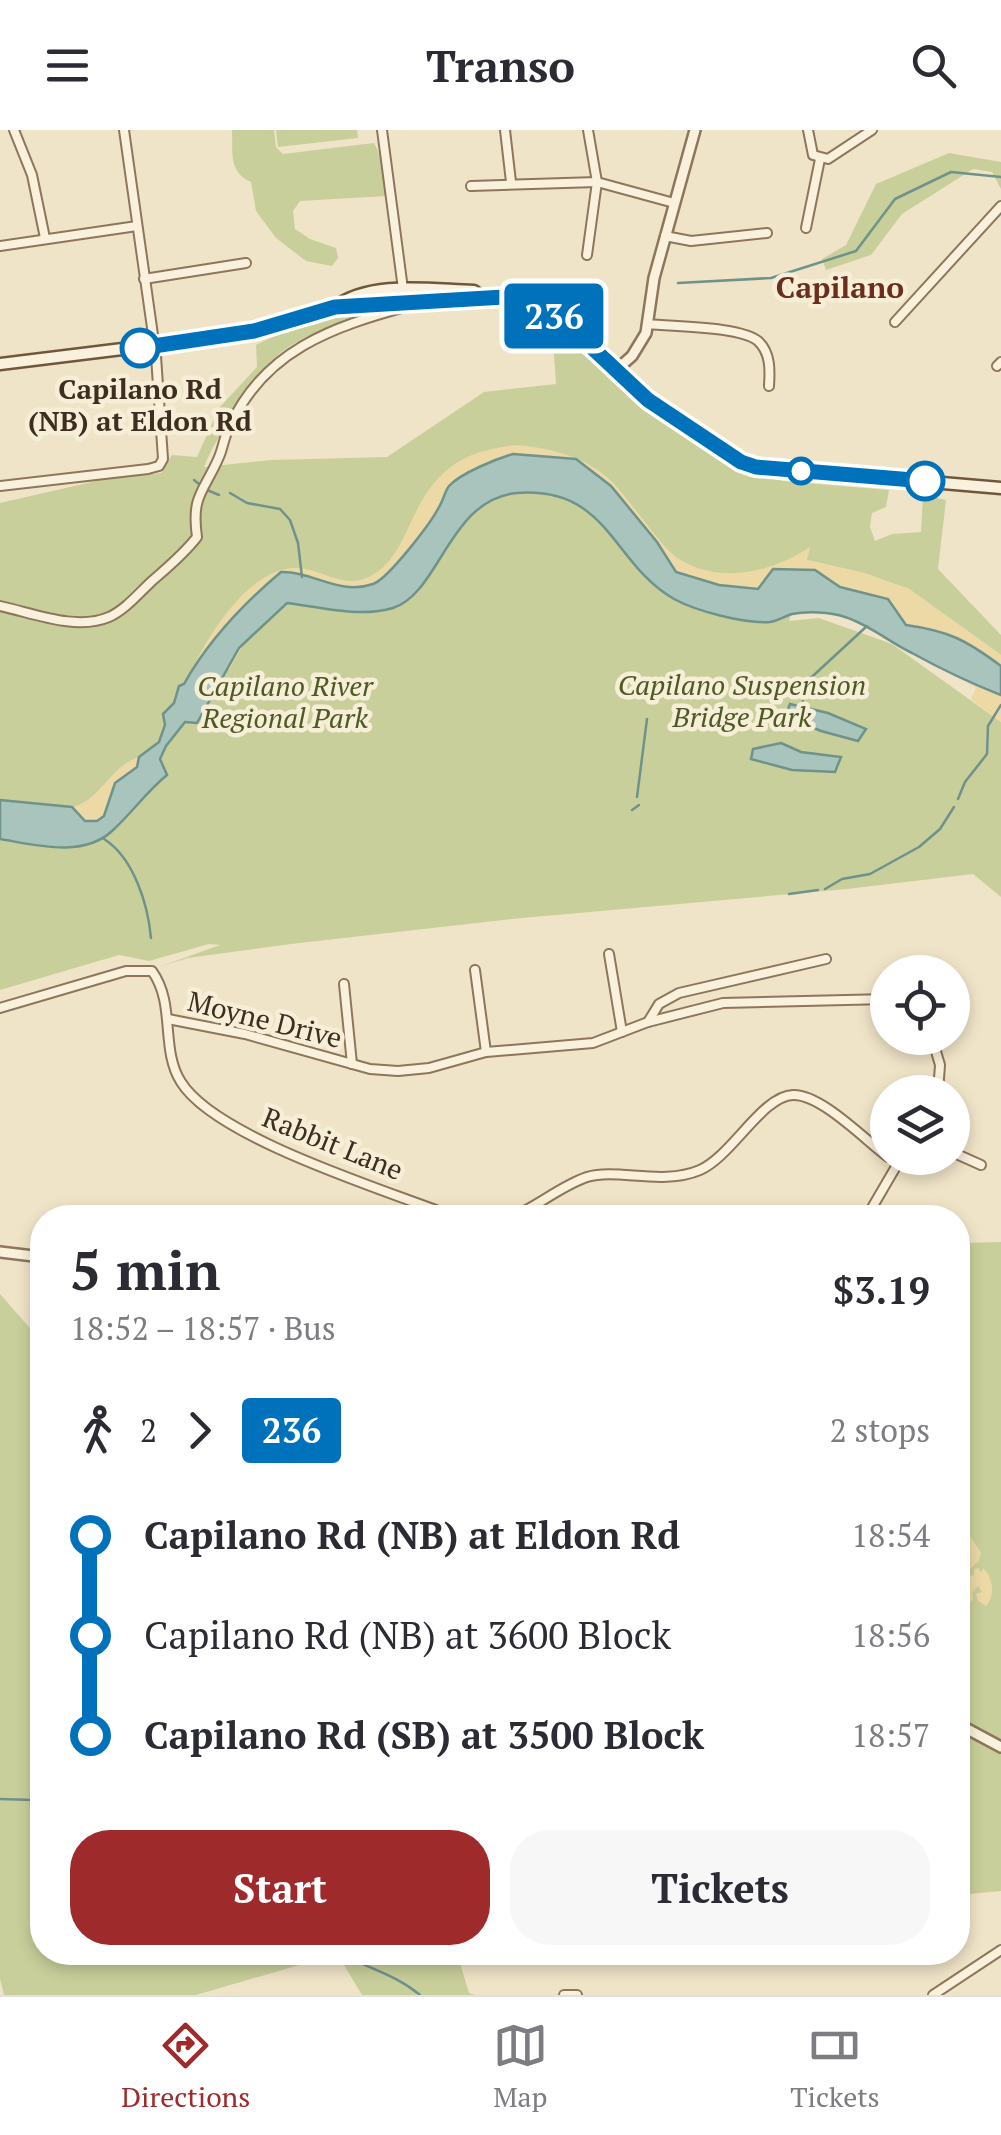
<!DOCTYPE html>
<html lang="en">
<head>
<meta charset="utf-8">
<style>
	:root { --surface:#fff; --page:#f7f7f7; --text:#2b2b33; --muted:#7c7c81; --line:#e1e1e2; --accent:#9e2a2b }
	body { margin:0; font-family:"PT Serif",serif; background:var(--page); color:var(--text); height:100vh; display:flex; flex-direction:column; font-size:38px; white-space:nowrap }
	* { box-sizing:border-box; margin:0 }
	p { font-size:32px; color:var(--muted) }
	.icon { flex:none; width:55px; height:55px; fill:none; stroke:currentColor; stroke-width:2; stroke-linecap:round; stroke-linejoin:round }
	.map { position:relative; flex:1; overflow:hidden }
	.details { position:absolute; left:30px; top:1075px; width:940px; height:760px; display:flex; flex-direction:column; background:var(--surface); border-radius:40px; box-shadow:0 5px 15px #0003 }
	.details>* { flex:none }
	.badge { padding:0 20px; border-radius:8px; font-size:35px; line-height:65px }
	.buttons { position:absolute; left:870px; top:825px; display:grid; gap:20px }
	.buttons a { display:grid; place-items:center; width:100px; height:100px; border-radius:50%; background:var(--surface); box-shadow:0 5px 15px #0003; font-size:50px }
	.map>.badge { position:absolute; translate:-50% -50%; box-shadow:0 0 0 5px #fff }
	.legs { display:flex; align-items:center; gap:15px; height:110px; padding:0 40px; font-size:32px }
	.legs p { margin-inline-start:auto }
	.summary { display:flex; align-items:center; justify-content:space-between; height:170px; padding:0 40px }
	h1 { font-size:55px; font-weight:800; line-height:75px }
	.button { display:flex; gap:20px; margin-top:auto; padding:20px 40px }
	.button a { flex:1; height:115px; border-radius:40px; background:var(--accent); color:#fff; font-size:40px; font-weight:800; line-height:115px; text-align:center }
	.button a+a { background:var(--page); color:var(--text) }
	ul { padding:0 40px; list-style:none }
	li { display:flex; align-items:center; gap:35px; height:100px; font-size:38px }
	li i { display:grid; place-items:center; width:15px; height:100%; margin:0 12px; background:currentColor }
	li i::after { content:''; width:25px; height:25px; margin:-12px; border:8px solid; border-radius:50%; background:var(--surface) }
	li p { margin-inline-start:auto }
	li:first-child i { background:linear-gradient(#0000 50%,currentColor 0) }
	li:last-child i { background:linear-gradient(currentColor 50%,#0000 0) }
	header { display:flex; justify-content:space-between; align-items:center; height:130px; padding:0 40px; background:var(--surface); font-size:45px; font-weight:800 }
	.tab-bar { display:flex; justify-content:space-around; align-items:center; height:140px; border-top:2px solid var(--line); background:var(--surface); font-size:28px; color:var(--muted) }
	.tab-bar a { display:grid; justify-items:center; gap:5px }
	.tab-bar .active { color:var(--accent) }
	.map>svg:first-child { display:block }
	.green { fill:#c9cf9b }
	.sand { fill:#ecd9a5 }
	.water { fill:#a9c4bc; stroke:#6f938a; stroke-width:2.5 }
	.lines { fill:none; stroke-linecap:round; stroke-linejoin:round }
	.stream { stroke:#6f938a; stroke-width:2.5 }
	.minor-casing { stroke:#8d765c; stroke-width:12 }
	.tertiary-casing { stroke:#8d765c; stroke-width:14 }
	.secondary-casing { stroke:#6f573f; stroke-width:15 }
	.minor { stroke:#faf1dc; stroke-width:8 }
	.tertiary { stroke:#faf1dc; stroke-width:9 }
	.secondary { stroke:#faf1dc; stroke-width:10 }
	.line-1-casing { stroke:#fff; stroke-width:22 }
	.line-1 { stroke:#0072bc; stroke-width:15 }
	.stop-1-dot { fill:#fff; stroke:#0072bc; stroke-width:5 }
	.labels { text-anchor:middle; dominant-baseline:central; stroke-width:9; stroke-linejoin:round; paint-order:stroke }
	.stop-label { font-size:28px; font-weight:bold; fill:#3d2e20; stroke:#f7eed8 }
	.park-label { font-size:28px; font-style:italic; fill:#4d5a26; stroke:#f7eed8 }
	.street-label { font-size:28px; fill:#3d2e20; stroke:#f7eed8 }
	.neighbourhood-label { font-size:30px; font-weight:bold; fill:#6b2e1e; stroke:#f7eed8 }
</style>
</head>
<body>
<header><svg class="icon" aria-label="menu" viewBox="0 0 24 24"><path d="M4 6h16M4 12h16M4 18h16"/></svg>Transo<svg class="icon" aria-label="search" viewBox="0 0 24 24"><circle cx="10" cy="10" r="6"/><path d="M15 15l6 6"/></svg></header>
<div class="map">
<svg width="1001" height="1865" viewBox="0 0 1001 1865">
	<rect width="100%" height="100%" fill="#f0e4c8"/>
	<g class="green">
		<path d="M 232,0 L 274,0 L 276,17 L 283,24 L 374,13 C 382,25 383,50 387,66 L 300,71 L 293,81 L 295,99 L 310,109 L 336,118 L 338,128 L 332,136 L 306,131 L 276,108 L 256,81 L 251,52 C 228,42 233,22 232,0 Z"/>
		<path d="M 276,0 L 357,0 L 358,8 L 278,17 Z"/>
		<path d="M 949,23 L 1001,32 L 1001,59 L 992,42 L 973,39 L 902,84 L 871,125 L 826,140 L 822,129 L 846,115 L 876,54 Z"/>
		<path d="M 387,178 C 354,190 314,199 284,220 C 258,239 216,307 204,337 L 271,330 L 387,327 L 484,262 L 556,254 L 552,197 L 654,286 L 738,341 L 783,351 L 889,360 L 886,377 L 872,383 L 870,397 L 875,411 L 892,404 L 921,402 L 923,365 L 946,370 L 938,439 L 1001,505 L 1001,525 L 909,459 L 864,443 L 807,430 L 789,491 L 819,488 L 892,514 L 1001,592 L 1001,767 L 973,744 L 847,759 L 522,788 L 291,814 L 188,828 L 159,837 L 220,815 L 209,814 L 149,831 L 119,825 L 0,860 L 0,373 L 105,349 L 161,343 L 172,325 L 197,327 L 219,278 L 257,237 L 256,215 C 295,194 344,186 387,178 Z"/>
		<path d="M 1001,1112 L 1001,1761 L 958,1765 L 958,1113 Z"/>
		<path d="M 0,1164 L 42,1212 L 42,1822 L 457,1823 L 469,1863 L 475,1865 L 362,1865 L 341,1830 L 306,1833 L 196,1865 L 4,1865 L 0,1849 Z"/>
	</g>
	<g class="sand">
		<path d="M 515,315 C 547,317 583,326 608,348 C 629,367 660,417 679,429 C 721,455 772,442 810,417 L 807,430 L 864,443 L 909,459 L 1001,525 L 1001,592 L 971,569 L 976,558 C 954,544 931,534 909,522 C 887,510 867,493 842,486 C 827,481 804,481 789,485 C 782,487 775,491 768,491 C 738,491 698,483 672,468 C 613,432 605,353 516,363 C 449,371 437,465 392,478 C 360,488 319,477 286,473 C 262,492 243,510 230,539 L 192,540 C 208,505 251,436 297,438 C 326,439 346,464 377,442 C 393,431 403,410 411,392 C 435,340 459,322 515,315 Z"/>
		<path d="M 139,627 L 137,637 L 115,653 L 104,686 L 97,691 L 84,691 L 72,677 C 99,672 110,636 139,627 Z"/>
		<path d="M 960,1405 L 969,1405 L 981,1422 L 979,1431 L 969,1440 L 969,1446 L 974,1445 L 974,1439 L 979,1438 L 981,1443 L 983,1438 C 993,1447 996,1466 986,1476 L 978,1471 L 976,1464 L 982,1462 L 978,1456 L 972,1463 L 973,1470 L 969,1472 L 958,1459 L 958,1450 L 964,1442 L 958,1442 Z"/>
	</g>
	<g class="water">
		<path d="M 513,324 L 576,329 L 611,356 L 657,412 L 676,442 L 719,455 L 758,459 L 773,439 L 815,440 L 840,457 L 888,469 L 906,495 C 949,501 966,510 1001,536 L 1001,565 C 970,553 941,539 912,523 C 889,512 870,495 845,487 C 830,482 807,481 792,484 C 785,486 778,491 770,492 C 745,494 696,481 674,469 C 612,434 609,356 517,363 C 449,369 440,463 393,478 C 360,488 319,477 287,473 L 239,518 L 197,593 L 185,592 L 166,616 L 160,629 L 167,645 C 146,662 132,683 112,701 C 83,728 36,715 0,709 L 0,670 L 72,677 L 85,691 L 97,691 L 104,686 L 115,653 L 137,637 L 139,627 L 159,612 L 165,595 L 163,584 L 174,573 L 179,556 L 184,554 C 208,511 243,474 281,442 C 313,441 339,466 373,454 C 388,449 431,393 439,377 C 443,371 445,361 449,356 C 461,343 496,329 513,324 Z"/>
		<path d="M 790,574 L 828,583 L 866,599 L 858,611 L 821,601 L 785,586 Z"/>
		<path d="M 781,613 L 801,622 L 841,627 L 835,642 L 792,640 L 751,629 L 753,619 Z"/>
	</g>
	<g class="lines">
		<g class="stream">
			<path d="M 678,153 L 771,148 L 856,121 L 895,69 L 951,42 L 1001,47"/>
			<path d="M 194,350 L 199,354"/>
			<path d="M 207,360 L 219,365"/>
			<path d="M 230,363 L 247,373 L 280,379 L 290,390 L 298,413 L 302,447"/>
			<path d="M 802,561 L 802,556 L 867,496"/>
			<path d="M 803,571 L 803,577"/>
			<path d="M 637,667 L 647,589"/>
			<path d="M 958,669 L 965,652 L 987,624 L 988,596 L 1001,575"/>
			<path d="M 632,680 L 639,675"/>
			<path d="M 104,709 C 134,728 148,775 151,808"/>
			<path d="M 825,759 L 842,749 L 870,744 L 919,717 L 940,699 L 954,677"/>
			<path d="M 789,764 L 818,760"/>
			<path d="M 0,1669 L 33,1670"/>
			<path d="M 338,1822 C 366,1838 395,1844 420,1865"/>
		</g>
		<defs>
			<g id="minor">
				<path d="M 14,0 L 32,45 L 45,108"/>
				<path d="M 505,0 L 511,52"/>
				<path d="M 808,0 L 813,25 L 828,29 L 872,0"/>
				<path d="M 471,56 L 597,52 L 588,0"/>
				<path d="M 806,98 L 820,29"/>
				<path d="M 665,106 L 691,111 L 767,103"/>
				<path d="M 0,116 L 137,96"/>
				<path d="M 587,125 L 597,52 L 674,73"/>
				<path d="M 144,149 L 246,133"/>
				<path d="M 895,192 L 1001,76"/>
				<path d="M 648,194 C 673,197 740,196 758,211 C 771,223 770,241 769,256"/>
				<path d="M 997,236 L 1001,232"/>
				<path d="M 0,356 L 148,339 L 159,336 L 163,329 L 156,226 L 124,0"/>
				<path d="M 0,476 C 33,483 76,501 109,487 C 125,480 139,463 152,451 C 168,437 184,424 197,407 C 191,365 204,362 219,327 C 223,318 224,307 229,298 C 264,220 332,197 409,176 L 416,170 L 403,159 L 382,0"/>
				<path d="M 609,824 L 622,902"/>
				<path d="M 475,840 L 486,922"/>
				<path d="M 344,854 L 352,934"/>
				<path d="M 0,878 L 126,841 L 152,841 C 176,874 160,919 181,952 C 216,1009 392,1062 457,1088"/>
				<path d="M 168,889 L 245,904 L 370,939 L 398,941 L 429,938 L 486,922 L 593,913 L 648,892 L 723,873 L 888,869"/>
				<path d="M 648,892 L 659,874 L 679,863 L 826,829"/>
				<path d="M 932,908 L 940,935 L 938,962"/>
				<path d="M 952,1022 L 981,1035"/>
				<path d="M 521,1088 L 526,1080 C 545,1070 566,1054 587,1047 C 618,1038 662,1056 700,1040 C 732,1026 762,966 793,965 C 821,964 865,1010 888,1027"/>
				<path d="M 866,1088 L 901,1028"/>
				<path d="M 564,1865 L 577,1865"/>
				<path d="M 933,1865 L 1001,1820"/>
			</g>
			<g id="tertiary">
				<path d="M 615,241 L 632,226 L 646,203 L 654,148 L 695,0"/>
				<path d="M 0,1122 L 42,1127"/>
				<path d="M 958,1594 L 1001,1617"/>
			</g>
			<g id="secondary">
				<path d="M 335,177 L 467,170 C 549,150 594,228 649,272 C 678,294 710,314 741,332 L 756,337 L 1001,358"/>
				<path d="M 0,234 L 228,206 L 335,177 C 371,150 432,160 474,161 L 482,167"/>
			</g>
		</defs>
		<use href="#minor" class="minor-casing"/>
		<use href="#tertiary" class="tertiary-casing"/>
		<use href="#secondary" class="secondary-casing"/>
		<use href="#minor" class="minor"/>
		<use href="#tertiary" class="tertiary"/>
		<use href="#secondary" class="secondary"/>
	</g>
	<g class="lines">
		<defs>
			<path id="line-1" d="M 140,218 L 254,201 L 335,177 L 504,167 L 551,183 L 570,197 L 648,270 L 741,332 L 756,337 L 925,351"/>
		</defs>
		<use href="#line-1" class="line-1-casing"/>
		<use href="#line-1" class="line-1"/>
	</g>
	<g class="stop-1-dot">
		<circle cx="140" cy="218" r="18"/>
		<circle cx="801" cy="341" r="12"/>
		<circle cx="925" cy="351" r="18"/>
	</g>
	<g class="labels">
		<g class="stop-label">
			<text x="140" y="258">Capilano Rd<tspan x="140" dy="32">(NB) at Eldon Rd</tspan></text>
		</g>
		<g class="park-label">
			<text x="742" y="554">Capilano Suspension<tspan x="742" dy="32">Bridge Park</tspan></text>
			<text x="285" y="555">Capilano River<tspan x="285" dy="32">Regional Park</tspan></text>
		</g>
		<g class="street-label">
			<text transform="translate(265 889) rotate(14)">Moyne Drive</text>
			<text transform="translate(333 1013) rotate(22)">Rabbit Lane</text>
		</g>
		<g class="neighbourhood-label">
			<text x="840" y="157">Capilano</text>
		</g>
	</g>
</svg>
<div class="buttons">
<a><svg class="icon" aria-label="locate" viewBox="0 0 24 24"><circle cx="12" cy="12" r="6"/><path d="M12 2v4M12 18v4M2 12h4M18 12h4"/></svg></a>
<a><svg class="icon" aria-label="layers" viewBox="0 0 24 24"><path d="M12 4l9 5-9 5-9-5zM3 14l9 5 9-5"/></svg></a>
</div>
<b class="badge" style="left:554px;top:186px;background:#0072bc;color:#fff">236</b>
<section class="details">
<div class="summary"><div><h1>5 min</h1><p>18:52 – 18:57 · Bus</p></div><b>$3.19</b></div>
<div class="legs"><svg class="icon" aria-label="walk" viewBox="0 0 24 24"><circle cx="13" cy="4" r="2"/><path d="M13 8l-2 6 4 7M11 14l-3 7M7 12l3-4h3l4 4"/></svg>2<svg class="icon" aria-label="forward" viewBox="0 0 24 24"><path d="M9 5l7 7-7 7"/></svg><b class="badge" style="background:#0072bc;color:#fff">236</b><p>2 stops</p></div>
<ul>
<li><i style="color:#0072bc"></i><b>Capilano Rd (NB) at Eldon Rd</b><p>18:54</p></li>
<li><i style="color:#0072bc"></i><span>Capilano Rd (NB) at 3600 Block</span><p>18:56</p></li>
<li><i style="color:#0072bc"></i><b>Capilano Rd (SB) at 3500 Block</b><p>18:57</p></li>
</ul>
<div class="button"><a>Start</a><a>Tickets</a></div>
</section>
</div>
<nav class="tab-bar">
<a class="active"><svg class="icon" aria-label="directions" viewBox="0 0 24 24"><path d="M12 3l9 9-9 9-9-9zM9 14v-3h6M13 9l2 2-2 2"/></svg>Directions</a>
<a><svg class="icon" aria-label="map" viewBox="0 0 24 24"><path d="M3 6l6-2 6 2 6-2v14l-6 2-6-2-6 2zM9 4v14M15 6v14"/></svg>Map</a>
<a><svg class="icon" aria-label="tickets" viewBox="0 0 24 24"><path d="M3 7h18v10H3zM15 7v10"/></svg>Tickets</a>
</nav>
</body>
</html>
